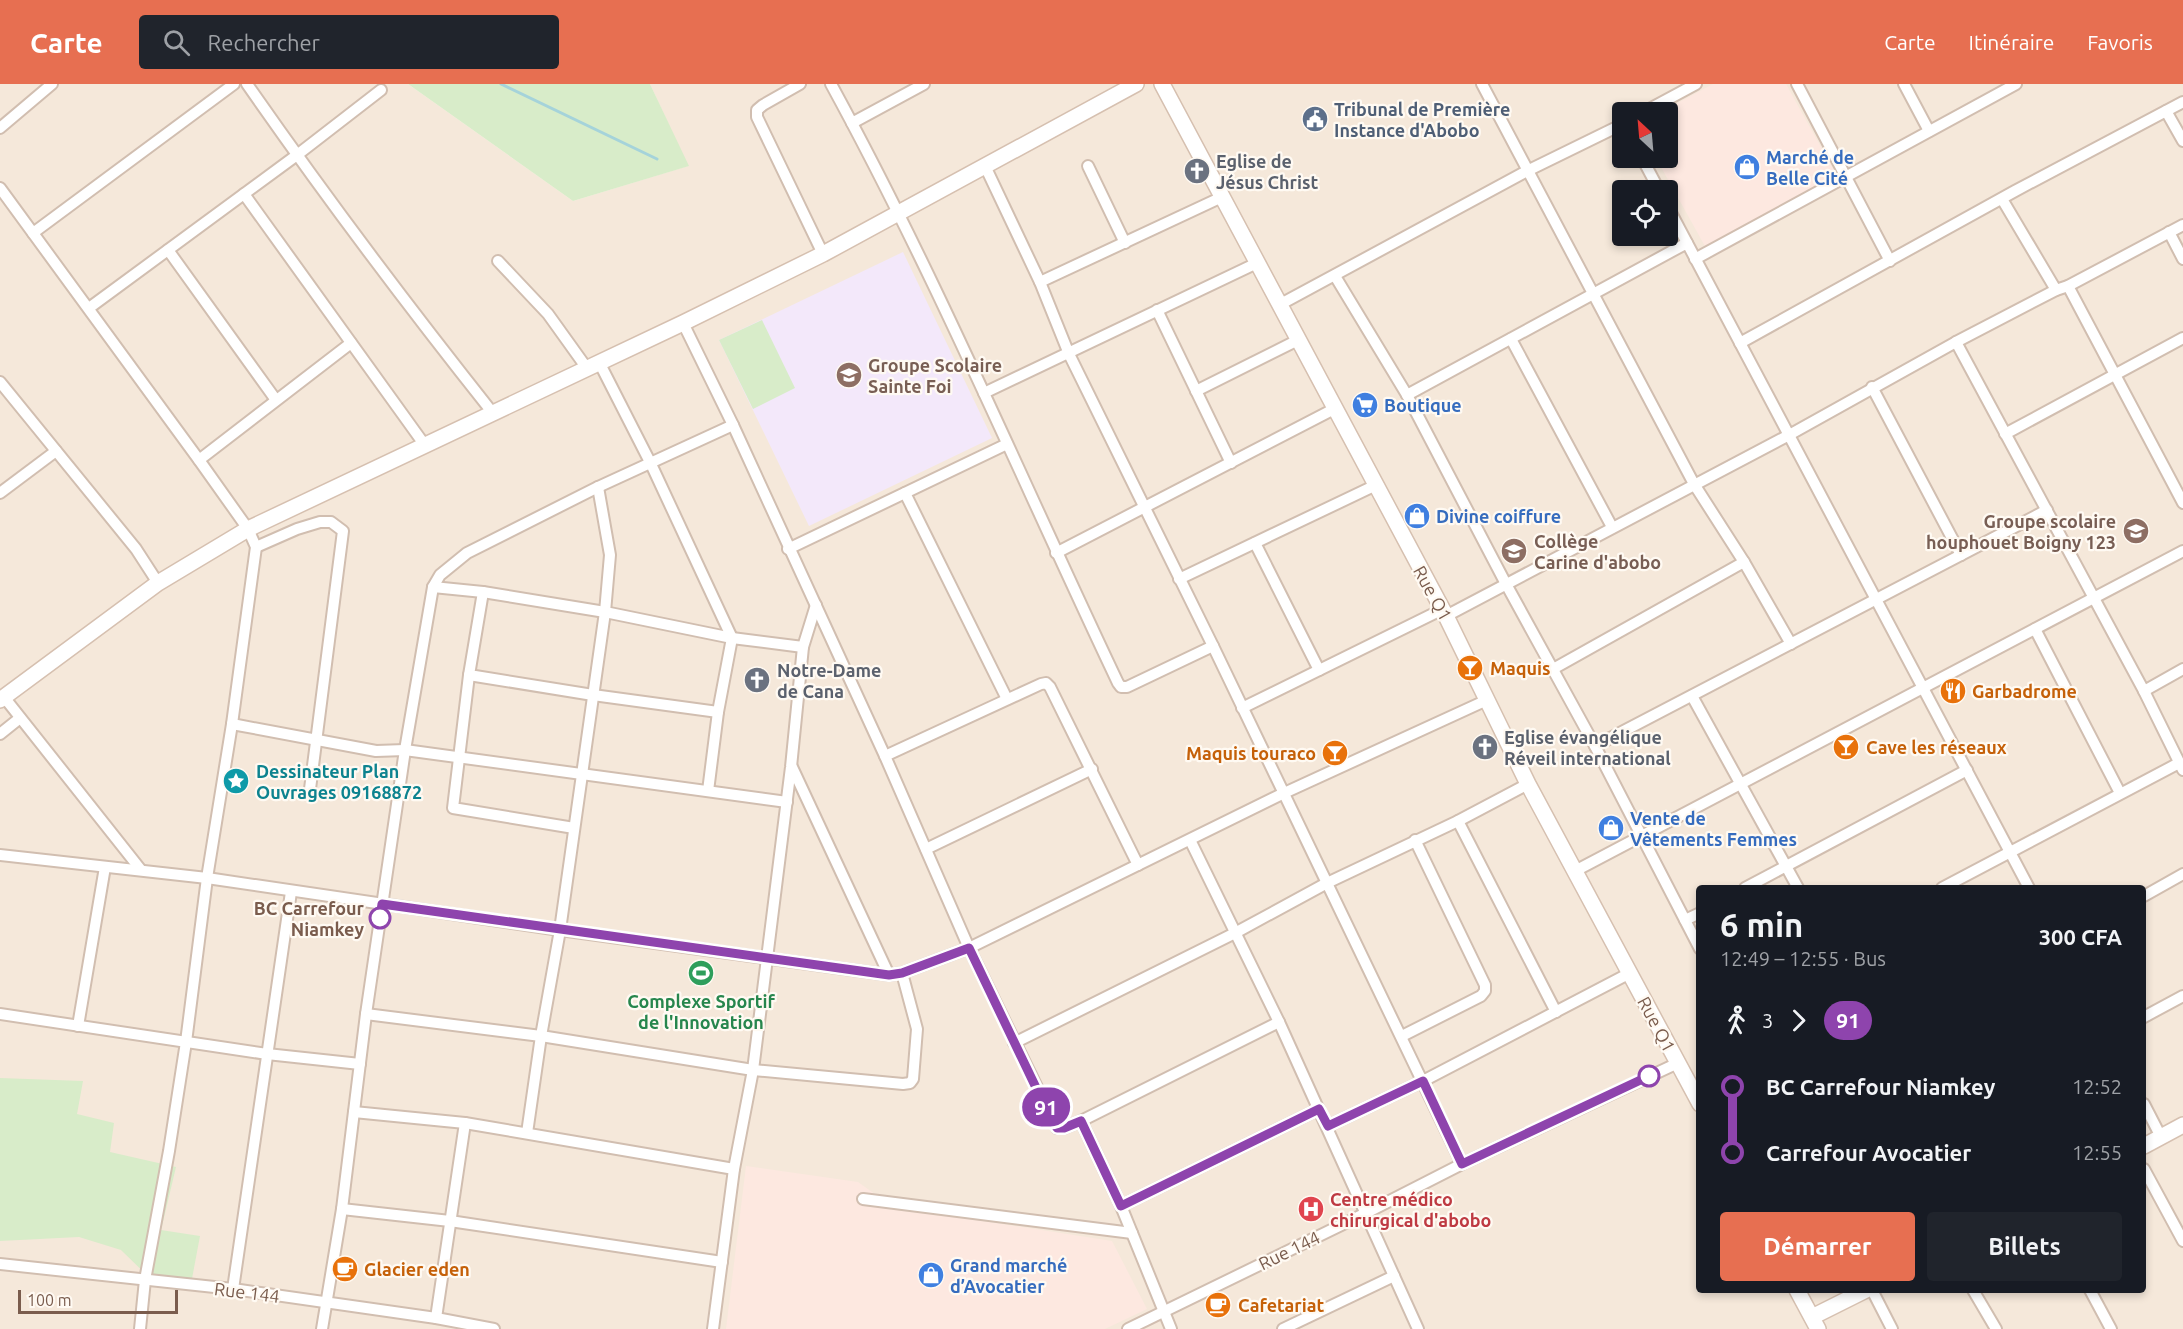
<!DOCTYPE html>
<html lang="fr">
<head>
<meta charset="utf-8">
<style>
	:root { --surface:#171b24; --page:#20242c; --text:#f1f3f6; --muted:#9ea1a6; --accent:#e76f51 }
	body { margin:0; font-family:Ubuntu,sans-serif; background:var(--page); color:var(--text); height:100vh; display:flex; flex-direction:column; font-size:22px; white-space:nowrap }
	* { box-sizing:border-box; margin:0 }
	p { font-size:20px; color:var(--muted) }
	.icon { flex:none; width:33px; height:33px; fill:none; stroke:currentColor; stroke-width:2; stroke-linecap:round; stroke-linejoin:round }
	.map { position:relative; flex:1; overflow:hidden }
	.details { position:absolute; left:1696px; top:801px; width:450px; height:408px; display:flex; flex-direction:column; background:var(--surface); border-radius:6px; box-shadow:0 3px 9px #0003 }
	.details>* { flex:none }
	.badge { padding:0 12px; border-radius:20px; font-size:21px; line-height:39px }
	.needle { width:39px; rotate:334deg }
	.fabs { position:absolute; left:1612px; top:18px; display:grid; gap:12px }
	.fabs a { display:grid; place-items:center; width:66px; height:66px; border-radius:6px; background:var(--surface); box-shadow:0 3px 9px #0003; font-size:30px }
	.scale { position:absolute; left:18px; bottom:15px; width:160px; box-sizing:border-box; padding-left:6px; border:3px solid #7a5c4d; border-top:0; font-size:16px; line-height:21px; white-space:nowrap; color:#7a5c4d; -webkit-text-stroke:4px #fffaf3; paint-order:stroke }
	.map>.badge { position:absolute; translate:-50% -50%; box-shadow:0 0 0 3px #fff }
	.legs { display:flex; align-items:center; gap:9px; height:66px; padding:0 24px; font-size:20px }
	.legs p { margin-inline-start:auto }
	.summary { display:flex; align-items:center; justify-content:space-between; height:102px; padding:0 24px }
	h1 { font-size:33px; font-weight:700; line-height:45px }
	.cta { display:flex; gap:12px; margin-top:auto; padding:12px 24px }
	.cta a { flex:1; height:69px; border-radius:6px; background:var(--accent); color:#fff; font-size:24px; font-weight:700; line-height:69px; text-align:center }
	.cta a+a { background:var(--page); color:var(--text) }
	ul { padding:0 24px; list-style:none }
	li { display:flex; align-items:center; gap:21px; height:66px; font-size:22px }
	li i { display:grid; place-items:center; width:9px; height:100%; margin:0 8px; background:currentColor }
	li i::after { content:''; width:15px; height:15px; margin:-8px; border:4px solid; border-radius:50%; background:var(--surface) }
	li p { margin-inline-start:auto }
	li:first-child i { background:linear-gradient(#0000 50%,currentColor 0) }
	li:last-child i { background:linear-gradient(currentColor 50%,#0000 0) }
	header { display:flex; align-items:center; gap:36px; box-sizing:border-box; height:84px; padding:0 30px; background:var(--accent); color:#fff }
	header strong { font-size:28px }
	nav { display:flex; gap:33px; margin-inline-start:auto; font-size:21px }
	.search { width:420px; height:54px; background:var(--page); display:flex; align-items:center; gap:15px; box-sizing:border-box; padding:0 21px; border-radius:6px; color:var(--muted); font-size:22px }
	.map>svg:first-child { display:block }
	.residential { fill:#f5e8da; fill-rule:evenodd }
	.commercial { fill:#fde8e0 }
	.education { fill:#f3e8fa }
	.green { fill:#d8ecc9 }
	.lines { fill:none; stroke-linecap:round; stroke-linejoin:round }
	.stream { stroke:#a5d3da; stroke-width:3 }
	.street-casing { stroke:#d1beb0; stroke-width:14 }
	.secondary-casing { stroke:#d6c0b0; stroke-width:18 }
	.street { stroke:#fff; stroke-width:10 }
	.secondary { stroke:#fff; stroke-width:15 }
	.line-1-casing { stroke:#fff; stroke-width:14 }
	.line-1 { stroke:#8e44ad; stroke-width:9 }
	.stop-1-dot { fill:#fff; stroke:#8e44ad; stroke-width:3 }
	.labels { text-anchor:middle; dominant-baseline:central; stroke-width:4.5; stroke-linejoin:round; paint-order:stroke }
	.service-label { font-size:18px; font-weight:bold; fill:#4e5e75; stroke:#fffaf3; text-anchor:start }
	.shop-label { font-size:18px; font-weight:bold; fill:#366cbe; stroke:#fffaf3; text-anchor:start }
	.worship-label { font-size:18px; font-weight:bold; fill:#5b616d; stroke:#fffaf3; text-anchor:start }
	.education-label { font-size:18px; font-weight:bold; fill:#785e54; stroke:#fffaf3; text-anchor:start }
	.street-label { font-size:18px; fill:#7a5c4d; stroke:#fffaf3 }
	.food-label { font-size:18px; font-weight:bold; fill:#c56008; stroke:#fffaf3; text-anchor:start }
	.culture-label { font-size:18px; font-weight:bold; fill:#0d838f; stroke:#fffaf3; text-anchor:start }
	.stop-label { font-size:18px; font-weight:bold; fill:#7a5c4d; stroke:#fffaf3; text-anchor:end }
	.leisure-label { font-size:18px; font-weight:bold; fill:#27864d; stroke:#fffaf3 }
	.health-label { font-size:18px; font-weight:bold; fill:#be3a42; stroke:#fffaf3; text-anchor:start }
</style>
</head>
<body>
<header>
<strong>Carte</strong>
<div class="search"><svg class="icon" aria-label="search" viewBox="0 0 24 24"><circle cx="10" cy="10" r="6"/><path d="M15 15l6 6"/></svg>Rechercher</div>
<nav><a>Carte</a><a>Itinéraire</a><a>Favoris</a></nav>
</header>
<div class="map">
<svg width="2183" height="1245" viewBox="0 0 2183 1245">
	<rect width="100%" height="100%" fill="#fdf6ec"/>
	<path class="residential" d="M 0,0 L 408,0 L 573,117 L 688,82 L 650,0 L 2183,0 L 2183,1245 L 0,1245 ZM 1623,28 L 1668,28 L 1668,74 L 1623,74 ZM 1623,106 L 1668,106 L 1668,152 L 1623,152 ZM 1700,804 L 2144,804 L 2144,1206 L 1700,1206 Z"/>
	<g class="commercial">
		<path d="M 1713,0 L 1786,0 L 1837,92 L 1706,164 L 1656,74 L 1668,74 L 1668,28 L 1661,28 Z"/>
		<path d="M 746,1082 L 858,1098 L 893,1123 L 1112,1157 L 1147,1225 L 1105,1245 L 726,1245 Z"/>
	</g>
	<path class="education" d="M 903,168 L 992,354 L 809,442 L 719,256 Z"/>
	<g class="green">
		<path d="M 408,0 L 650,0 L 689,82 L 573,117 Z"/>
		<path d="M 762,236 L 795,304 L 753,325 L 719,256 Z"/>
		<path d="M 0,994 L 83,997 L 77,1030 L 114,1039 L 110,1068 L 176,1083 L 161,1146 L 200,1152 L 191,1200 L 156,1200 L 121,1166 L 79,1153 L 0,1157 Z"/>
	</g>
	<g class="lines">
		<path class="stream" d="M 501,0 L 657,75"/>
		<defs>
			<g id="street">
				<path d="M 247,0 C 325,112 407,221 492,328"/>
				<path d="M 800,0 L 763,21 L 757,26 L 757,33 L 823,170"/>
				<path d="M 831,0 C 937,194 1023,399 1118,599 L 1121,603 L 1127,603 L 1213,562"/>
				<path d="M 1482,0 L 1694,400 L 1744,478 L 1791,560"/>
				<path d="M 1797,0 L 1890,177"/>
				<path d="M 1904,0 L 1929,47"/>
				<path d="M 2166,27 L 2183,57"/>
				<path d="M 1644,28 L 1696,0"/>
				<path d="M 852,39 L 924,0"/>
				<path d="M 0,44 L 52,0"/>
				<path d="M 1642,74 L 1659,106"/>
				<path d="M 985,82 L 1040,198 L 1069,270 L 1213,562 L 1462,1080"/>
				<path d="M 1088,82 L 1125,159"/>
				<path d="M 0,104 L 199,376 L 248,445 L 256,463 L 232,640 L 207,794 L 186,958 L 169,1067 L 145,1196 L 140,1245"/>
				<path d="M 244,110 L 424,360"/>
				<path d="M 2002,115 L 2056,206"/>
				<path d="M 1668,123 L 2029,804"/>
				<path d="M 2169,148 L 2183,175"/>
				<path d="M 33,149 L 234,0"/>
				<path d="M 168,166 L 276,316"/>
				<path d="M 1695,175 L 2016,0"/>
				<path d="M 498,177 L 548,230 L 586,283"/>
				<path d="M 1335,192 L 1407,311 L 1506,500 L 1595,662 L 1700,865"/>
				<path d="M 1040,198 L 1222,113"/>
				<path d="M 2068,202 L 2183,419"/>
				<path d="M 1279,221 L 1527,87 L 1623,40"/>
				<path d="M 89,224 L 297,71 L 381,6"/>
				<path d="M 1157,226 L 1231,379"/>
				<path d="M 683,239 L 733,341 L 885,672 L 969,864 L 1057,1044 L 1064,1044 L 1081,1037 L 1279,938"/>
				<path d="M 1511,255 L 1612,443"/>
				<path d="M 1956,258 L 2144,607 L 2183,686"/>
				<path d="M 1740,259 L 2015,107 L 2183,18"/>
				<path d="M 599,278 L 651,380 L 732,554 L 718,628 L 708,707"/>
				<path d="M 0,298 L 136,465 L 158,499"/>
				<path d="M 1872,303 L 1961,471"/>
				<path d="M 1196,307 L 1298,256"/>
				<path d="M 984,309 L 1257,179"/>
				<path d="M 1407,311 L 1687,159"/>
				<path d="M 2005,350 L 2183,254"/>
				<path d="M 199,376 L 351,259"/>
				<path d="M 0,409 L 56,367"/>
				<path d="M 905,409 L 1007,615"/>
				<path d="M 1255,459 L 1319,586"/>
				<path d="M 256,463 L 297,445 L 320,438 L 331,438 L 343,447 L 310,705"/>
				<path d="M 788,465 L 1007,360"/>
				<path d="M 1056,469 L 1334,325"/>
				<path d="M 1179,495 L 1376,401"/>
				<path d="M 433,503 L 483,508 L 605,528 L 732,554 L 803,563"/>
				<path d="M 483,508 L 469,591 L 593,611 L 718,628"/>
				<path d="M 1446,532 L 1789,351 L 1956,258 L 2056,206 L 2068,202 L 2183,141"/>
				<path d="M 2035,545 L 2120,709"/>
				<path d="M 1553,585 L 1744,478"/>
				<path d="M 469,591 L 453,724 L 574,744"/>
				<path d="M 2144,607 L 2183,585"/>
				<path d="M 1692,612 L 1798,804"/>
				<path d="M 4,613 L 141,786"/>
				<path d="M 1242,624 L 1441,526"/>
				<path d="M 232,640 L 376,667 L 405,666 L 787,718"/>
				<path d="M 0,650 L 20,634"/>
				<path d="M 1595,662 L 2047,426"/>
				<path d="M 885,672 L 1041,600 L 1046,599 L 1050,603 L 1138,781"/>
				<path d="M 792,683 L 889,891"/>
				<path d="M 1458,737 L 1556,928"/>
				<path d="M 1190,756 L 1279,938 L 1418,1245"/>
				<path d="M 926,765 L 1092,685"/>
				<path d="M 0,771 L 207,794 L 560,846 L 889,891 L 902,889 L 969,864 L 1282,710 L 1487,616"/>
				<path d="M 1575,787 L 2183,467"/>
				<path d="M 1745,804 L 1967,686"/>
				<path d="M 1942,804 L 2179,679"/>
				<path d="M 2144,812 L 2183,790"/>
				<path d="M 1685,836 L 1700,829"/>
				<path d="M 0,930 L 267,970 L 360,980"/>
				<path d="M 366,930 L 541,952 L 753,986 L 903,1000 L 910,999 L 913,995 L 917,945 L 902,889"/>
				<path d="M 2144,933 L 2183,912"/>
				<path d="M 78,942 L 105,783"/>
				<path d="M 1402,952 L 1481,912 L 1485,907 L 1485,901 L 1415,756"/>
				<path d="M 1014,959 L 1235,849 L 1327,799 L 1458,737 L 1528,700"/>
				<path d="M 2144,1020 L 2161,1053"/>
				<path d="M 354,1028 L 465,1039 L 734,1085"/>
				<path d="M 1081,1037 L 1121,1122 L 1171,1245"/>
				<path d="M 1328,1042 L 1423,997 L 1630,889"/>
				<path d="M 527,1049 L 541,952 L 560,846 L 605,528 L 610,471 L 598,403"/>
				<path d="M 2144,1085 L 2183,1157"/>
				<path d="M 863,1115 L 1132,1149"/>
				<path d="M 1121,1122 L 1319,1025"/>
				<path d="M 342,1125 L 450,1137 L 722,1178"/>
				<path d="M 0,1180 L 233,1205 L 436,1234 L 494,1245"/>
				<path d="M 233,1205 L 291,808"/>
				<path d="M 1872,1206 L 1892,1245"/>
				<path d="M 1973,1206 L 1996,1245"/>
				<path d="M 2090,1206 L 2111,1245"/>
				<path d="M 436,1234 L 465,1039"/>
				<path d="M 322,1245 L 342,1125 L 366,930 L 405,666 L 433,503 L 440,491 L 467,469 L 598,403 L 733,341"/>
				<path d="M 713,1245 L 734,1085 L 753,986 L 791,683 L 803,563 L 816,521"/>
				<path d="M 1128,1245 L 1366,1129 L 1462,1080 L 1678,979"/>
				<path d="M 1283,1245 L 1394,1192"/>
			</g>
			<g id="secondary">
				<path d="M 1162,0 L 1446,532 L 1528,700 L 1700,1020"/>
				<path d="M 0,616 L 158,499 L 248,445 L 683,239 L 823,170 L 1136,0"/>
				<path d="M 2144,1062 L 2183,1041"/>
				<path d="M 1797,1206 L 1818,1245"/>
				<path d="M 1812,1233 L 1866,1206"/>
			</g>
		</defs>
		<use href="#street" class="street-casing"/>
		<use href="#secondary" class="secondary-casing"/>
		<use href="#street" class="street"/>
		<use href="#secondary" class="secondary"/>
	</g>
	<g class="lines">
		<defs>
			<path id="line-1" d="M 380,834 L 382,820 L 889,891 L 902,889 L 969,864 L 1052,1037 L 1057,1044 L 1064,1044 L 1081,1037 L 1121,1122 L 1319,1025 L 1328,1042 L 1423,997 L 1462,1080 L 1649,992"/>
		</defs>
		<use href="#line-1" class="line-1-casing"/>
		<use href="#line-1" class="line-1"/>
	</g>
	<defs>
		<symbol id="civic-disc" viewBox="-11 -11 22 22"><circle r="9.5" fill="#5c6f8a" stroke="#fffaf3"/><path d="M-.6-6.5H3V-4.5H.6V-3L4-1V1h2V6H-6V1h2V-1L-.6-3ZM-1.2 2.5V6h2.4V2.5Z" fill="#fff"/></symbol>
		<symbol id="shop-disc" viewBox="-11 -11 22 22"><circle r="9.5" fill="#3f7fe0" stroke="#fffaf3"/><path d="M-5-2.5h2.3a2.7 3.5 0 0 1 5.4 0H5L5.5 6h-11ZM-1.5-2.5h3a1.5 2.3 0 0 0-3 0Z" fill="#fff"/></symbol>
		<symbol id="church-disc" viewBox="-11 -11 22 22"><circle r="9.5" fill="#6b7280" stroke="#fffaf3"/><path d="M-1.2-6h2.4v3.5h3.3v2.4h-3.3V6h-2.4V-.1h-3.3v-2.4h3.3Z" fill="#fff"/></symbol>
		<symbol id="school-disc" viewBox="-11 -11 22 22"><circle r="9.5" fill="#8d6e63" stroke="#fffaf3"/><path d="M0-5L7-2L0 1L-7-2ZM-4 1L0 2.5L4 1V4Q0 6-4 4Z" fill="#fff"/></symbol>
		<symbol id="supermarket-disc" viewBox="-11 -11 22 22"><circle r="9.5" fill="#3f7fe0" stroke="#fffaf3"/><path d="M-6-5.5h2.5l.6 2H6L4.5 2H-2.5L-4.4-4H-6ZM-1.5 3.2a1.3 1.3 0 1 0 .1 0ZM3 3.2a1.3 1.3 0 1 0 .1 0Z" fill="#fff"/></symbol>
		<symbol id="bar-disc" viewBox="-11 -11 22 22"><circle r="9.5" fill="#e8710a" stroke="#fffaf3"/><path d="M-6-5H6L.8 .8V4.5H3.5V6h-7V4.5H-.8V.8Z" fill="#fff"/></symbol>
		<symbol id="restaurant-disc" viewBox="-11 -11 22 22"><circle r="9.5" fill="#e8710a" stroke="#fffaf3"/><path d="M-5-6h1v4h1v-4h1v4h1v-4h1v5L-1.5 .5V6h-2V.5L-5-1ZM5-6V6H3V1.5H1.5Q1.5-4 5-6Z" fill="#fff"/></symbol>
		<symbol id="sight-disc" viewBox="-11 -11 22 22"><circle r="9.5" fill="#0f9aa8" stroke="#fffaf3"/><path d="M0-6L1.8-2.2L6-1.7L2.9 1.2L3.7 5.4L0 3.3L-3.7 5.4L-2.9 1.2L-6-1.7L-1.8-2.2Z" fill="#fff"/></symbol>
		<symbol id="stadium-disc" viewBox="-11 -11 22 22"><circle r="9.5" fill="#2e9e5b" stroke="#fffaf3"/><path d="M0-5a6.5 5 0 1 0 0 10a6.5 5 0 1 0 0-10ZM-3.5-1.8h7v3.6h-7Z" fill="#fff"/></symbol>
		<symbol id="hospital-disc" viewBox="-11 -11 22 22"><circle r="9.5" fill="#e0444e" stroke="#fffaf3"/><path d="M-5-5h3v3.5h4V-5h3V5h-3V1.5h-4V5h-3Z" fill="#fff"/></symbol>
		<symbol id="cafe-disc" viewBox="-11 -11 22 22"><circle r="9.5" fill="#e8710a" stroke="#fffaf3"/><path d="M-5.5-4.5H6V0H3Q3 3.5 0 3.5H-2.5Q-5.5 3.5-5.5 0ZM3-3.2v2h1.7v-2ZM-6 4.5H4V6H-6Z" fill="#fff"/></symbol>
	</defs>
	<g fill-rule="evenodd">
		<use href="#civic-disc" x="1300" y="20" width="30" height="30"/>
		<use href="#shop-disc" x="1732" y="68" width="30" height="30"/>
		<use href="#church-disc" x="1182" y="72" width="30" height="30"/>
		<use href="#school-disc" x="834" y="276" width="30" height="30"/>
		<use href="#supermarket-disc" x="1350" y="306" width="30" height="30"/>
		<use href="#shop-disc" x="1402" y="417" width="30" height="30"/>
		<use href="#school-disc" x="2121" y="432" width="30" height="30"/>
		<use href="#school-disc" x="1499" y="452" width="30" height="30"/>
		<use href="#bar-disc" x="1455" y="569" width="30" height="30"/>
		<use href="#church-disc" x="742" y="581" width="30" height="30"/>
		<use href="#restaurant-disc" x="1938" y="592" width="30" height="30"/>
		<use href="#church-disc" x="1470" y="648" width="30" height="30"/>
		<use href="#bar-disc" x="1831" y="648" width="30" height="30"/>
		<use href="#bar-disc" x="1320" y="654" width="30" height="30"/>
		<use href="#sight-disc" x="221" y="682" width="30" height="30"/>
		<use href="#shop-disc" x="1596" y="729" width="30" height="30"/>
		<use href="#stadium-disc" x="686" y="874" width="30" height="30"/>
		<use href="#hospital-disc" x="1296" y="1110" width="30" height="30"/>
		<use href="#cafe-disc" x="330" y="1170" width="30" height="30"/>
		<use href="#shop-disc" x="916" y="1176" width="30" height="30"/>
		<use href="#cafe-disc" x="1203" y="1206" width="30" height="30"/>
	</g>
	<g class="stop-1-dot">
		<circle cx="380" cy="834" r="10"/>
		<circle cx="1649" cy="992" r="10"/>
	</g>
	<g class="labels">
		<g class="service-label">
			<text x="1334" y="25">Tribunal de Première<tspan x="1334" dy="21">Instance d'Abobo</tspan></text>
		</g>
		<g class="shop-label">
			<text x="1766" y="73">Marché de<tspan x="1766" dy="21">Belle Cité</tspan></text>
			<text x="1384" y="321">Boutique</text>
			<text x="1436" y="432">Divine coiffure</text>
			<text x="1630" y="734">Vente de<tspan x="1630" dy="21">Vêtements Femmes</tspan></text>
			<text x="950" y="1181">Grand marché<tspan x="950" dy="21">d’Avocatier</tspan></text>
		</g>
		<g class="worship-label">
			<text x="1216" y="77">Eglise de<tspan x="1216" dy="21">Jésus Christ</tspan></text>
			<text x="777" y="586">Notre-Dame<tspan x="777" dy="21">de Cana</tspan></text>
			<text x="1504" y="653">Eglise évangélique<tspan x="1504" dy="21">Réveil international</tspan></text>
		</g>
		<g class="education-label">
			<text x="868" y="281">Groupe Scolaire<tspan x="868" dy="21">Sainte Foi</tspan></text>
			<text x="2116" y="437" text-anchor="end">Groupe scolaire<tspan x="2116" dy="21">houphouet Boigny 123</tspan></text>
			<text x="1534" y="457">Collège<tspan x="1534" dy="21">Carine d'abobo</tspan></text>
		</g>
		<g class="street-label">
			<text transform="translate(1433 509) rotate(61)">Rue Q1</text>
			<text transform="translate(1657 940) rotate(62)">Rue Q1</text>
			<text transform="translate(1289 1166) rotate(-26)">Rue 144</text>
			<text transform="translate(247 1208) rotate(7)">Rue 144</text>
		</g>
		<g class="food-label">
			<text x="1490" y="584">Maquis</text>
			<text x="1972" y="607">Garbadrome</text>
			<text x="1866" y="663">Cave les réseaux</text>
			<text x="1316" y="669" text-anchor="end">Maquis touraco</text>
			<text x="364" y="1185">Glacier eden</text>
			<text x="1238" y="1221">Cafetariat</text>
		</g>
		<g class="culture-label">
			<text x="256" y="687">Dessinateur Plan<tspan x="256" dy="21">Ouvrages 09168872</tspan></text>
		</g>
		<g class="stop-label">
			<text x="364" y="824">BC Carrefour<tspan x="364" dy="21">Niamkey</tspan></text>
		</g>
		<g class="leisure-label">
			<text x="701" y="917">Complexe Sportif<tspan x="701" dy="21">de l'Innovation</tspan></text>
		</g>
		<g class="health-label">
			<text x="1330" y="1115">Centre médico<tspan x="1330" dy="21">chirurgical d'abobo</tspan></text>
		</g>
	</g>
</svg>
<div class="fabs">
<a><svg class="needle" viewBox="-14 -14 28 28"><path d="M0-13l5 13h-10z" fill="#e53935"/><path d="M0 13l5-13h-10z" fill="#9ea1a6"/></svg></a>
<a><svg class="icon" aria-label="locate" viewBox="0 0 24 24"><circle cx="12" cy="12" r="6"/><path d="M12 2v4M12 18v4M2 12h4M18 12h4"/></svg></a>
</div>
<div class="scale">100 m</div>
<b class="badge" style="left:1046px;top:1023px;background:#8e44ad;color:#fff">91</b>
<section class="details">
<div class="summary"><div><h1>6 min</h1><p>12:49 – 12:55 · Bus</p></div><b>300 CFA</b></div>
<div class="legs"><svg class="icon" aria-label="walk" viewBox="0 0 24 24"><circle cx="13" cy="4" r="2"/><path d="M13 8l-2 6 4 7M11 14l-3 7M7 12l3-4h3l4 4"/></svg>3<svg class="icon" aria-label="forward" viewBox="0 0 24 24"><path d="M9 5l7 7-7 7"/></svg><b class="badge" style="background:#8e44ad;color:#fff">91</b></div>
<ul>
<li><i style="color:#8e44ad"></i><b>BC Carrefour Niamkey</b><p>12:52</p></li>
<li><i style="color:#8e44ad"></i><b>Carrefour Avocatier</b><p>12:55</p></li>
</ul>
<div class="cta"><a>Démarrer</a><a>Billets</a></div>
</section>
</div>
</body>
</html>
